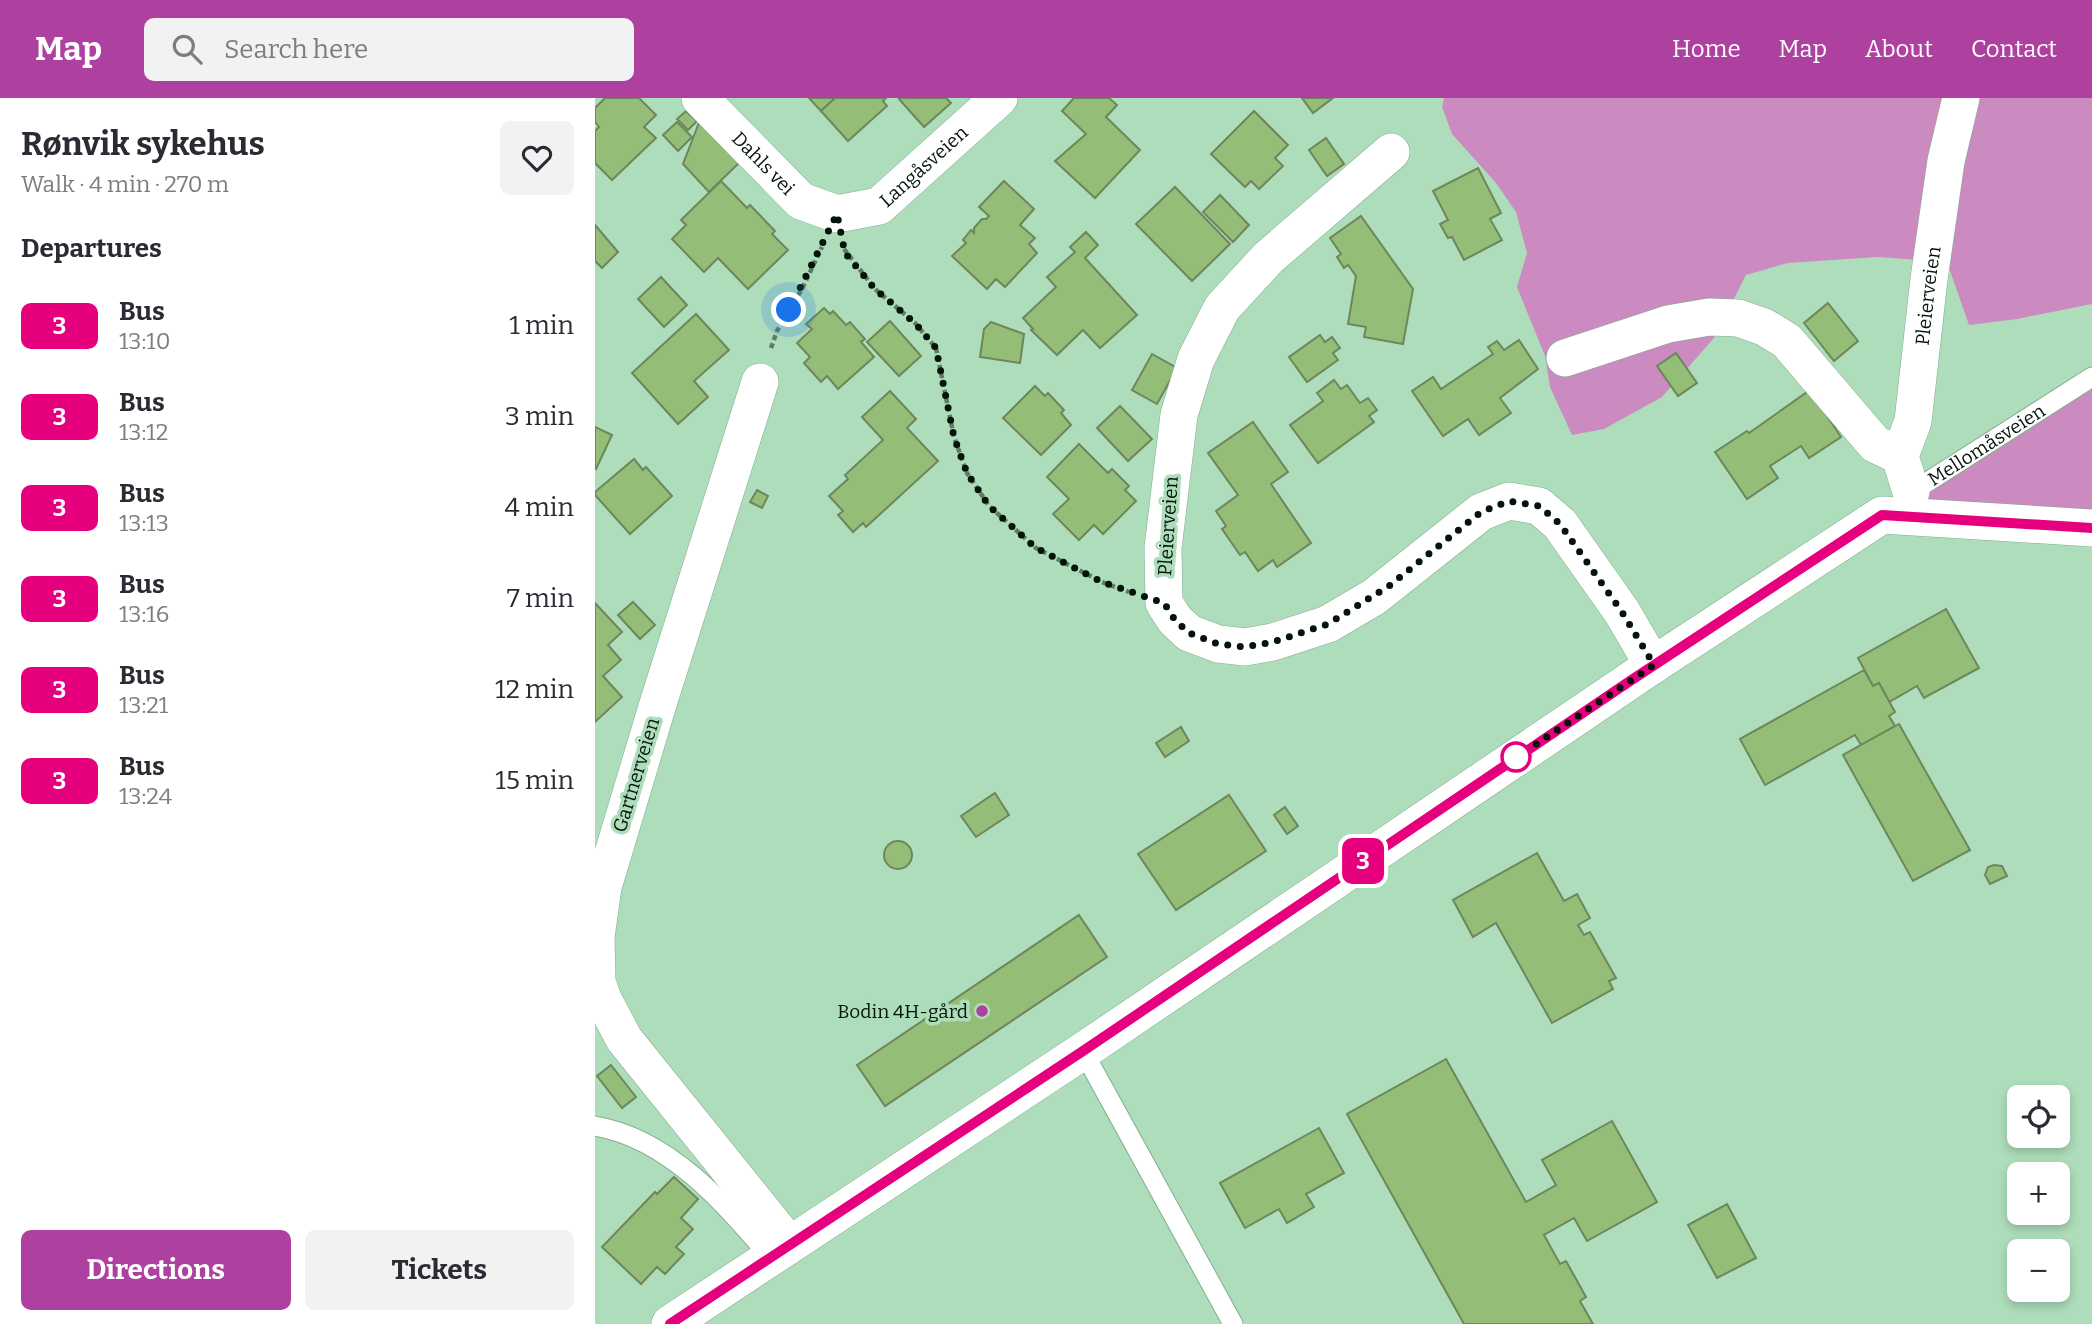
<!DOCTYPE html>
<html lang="en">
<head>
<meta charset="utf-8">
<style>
	:root { --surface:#fff; --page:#f2f2f3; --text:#2b2b33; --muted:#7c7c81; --accent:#ae409f }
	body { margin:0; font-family:Bitter,serif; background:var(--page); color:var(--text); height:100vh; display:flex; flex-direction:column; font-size:26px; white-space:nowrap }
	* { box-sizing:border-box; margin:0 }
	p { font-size:23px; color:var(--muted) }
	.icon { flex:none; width:38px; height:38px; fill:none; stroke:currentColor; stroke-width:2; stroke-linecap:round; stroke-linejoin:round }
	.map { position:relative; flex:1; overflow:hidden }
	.panel { display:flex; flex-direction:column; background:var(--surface); width:595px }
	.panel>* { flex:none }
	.badge { padding:0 14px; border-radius:10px; font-size:24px; line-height:46px }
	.buttons { position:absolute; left:1412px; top:987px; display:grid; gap:14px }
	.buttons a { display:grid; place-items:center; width:63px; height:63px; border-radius:10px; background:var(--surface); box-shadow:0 4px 10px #0003; font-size:35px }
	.you { position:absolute; width:35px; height:35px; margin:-18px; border:5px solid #fff; border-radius:50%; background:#1a73e8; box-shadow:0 0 0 10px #1a73e833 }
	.map>.badge { position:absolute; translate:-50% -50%; box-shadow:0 0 0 4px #fff }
	h2 { padding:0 21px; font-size:26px; line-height:63px }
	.round { display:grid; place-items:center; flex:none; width:74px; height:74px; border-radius:10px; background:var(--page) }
	.summary { display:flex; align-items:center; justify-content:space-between; height:119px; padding:0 21px }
	h1 { font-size:33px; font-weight:700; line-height:52px }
	.primary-button { display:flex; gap:14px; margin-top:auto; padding:14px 21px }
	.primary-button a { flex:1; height:80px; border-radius:10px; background:var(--accent); color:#fff; font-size:28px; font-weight:700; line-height:80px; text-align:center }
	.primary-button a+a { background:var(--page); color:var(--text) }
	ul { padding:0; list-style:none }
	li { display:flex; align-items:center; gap:21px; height:91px; padding:0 21px }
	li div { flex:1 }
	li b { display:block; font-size:26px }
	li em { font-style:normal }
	li .badge { min-width:77px; font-weight:700; text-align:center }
	header { display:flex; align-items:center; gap:42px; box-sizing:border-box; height:98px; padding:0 35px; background:var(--accent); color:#fff }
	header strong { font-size:33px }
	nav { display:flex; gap:38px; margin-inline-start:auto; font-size:24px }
	.search { width:490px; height:63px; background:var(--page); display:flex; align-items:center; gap:18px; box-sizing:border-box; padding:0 24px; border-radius:10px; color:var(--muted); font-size:26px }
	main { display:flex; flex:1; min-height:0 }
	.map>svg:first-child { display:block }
	.green { fill:#cc8bc0 }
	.building { fill:#94bd77; stroke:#6d865c; stroke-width:2 }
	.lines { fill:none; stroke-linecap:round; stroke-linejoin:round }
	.service-casing { stroke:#81ae8e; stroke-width:21 }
	.minor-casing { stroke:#81ae8e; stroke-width:38 }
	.path { stroke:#5c7c65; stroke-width:4.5; stroke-dasharray:5 3.5; stroke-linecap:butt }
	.service { stroke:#fff; stroke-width:19 }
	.minor { stroke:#fff; stroke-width:37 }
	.line-casing { stroke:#fff; stroke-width:16 }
	.line { stroke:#e6007e; stroke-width:10 }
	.walk { stroke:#041409; stroke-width:7; stroke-dasharray:0 12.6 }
	.stop-dot { fill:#fff; stroke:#e6007e; stroke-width:3.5 }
	.poi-dot { fill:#ae409f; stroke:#aeddbb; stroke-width:2.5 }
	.labels { text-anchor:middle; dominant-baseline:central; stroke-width:7; stroke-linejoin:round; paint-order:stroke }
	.street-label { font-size:19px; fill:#041409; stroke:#aeddbb }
	.poi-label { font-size:19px; fill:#041409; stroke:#aeddbb; text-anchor:end }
</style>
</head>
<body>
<header>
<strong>Map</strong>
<div class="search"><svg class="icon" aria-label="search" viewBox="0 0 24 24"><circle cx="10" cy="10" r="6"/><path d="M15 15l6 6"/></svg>Search here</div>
<nav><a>Home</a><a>Map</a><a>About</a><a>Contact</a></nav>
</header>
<main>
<section class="panel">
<div class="summary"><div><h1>Rønvik sykehus</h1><p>Walk · 4 min · 270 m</p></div><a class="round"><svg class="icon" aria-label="heart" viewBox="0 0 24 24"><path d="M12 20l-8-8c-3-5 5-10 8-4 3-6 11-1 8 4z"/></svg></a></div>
<h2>Departures</h2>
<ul>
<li><span class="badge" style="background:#e6007e;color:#fff">3</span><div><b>Bus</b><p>13:10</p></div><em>1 min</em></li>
<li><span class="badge" style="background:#e6007e;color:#fff">3</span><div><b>Bus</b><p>13:12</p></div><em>3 min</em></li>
<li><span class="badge" style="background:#e6007e;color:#fff">3</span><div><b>Bus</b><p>13:13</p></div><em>4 min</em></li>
<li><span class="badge" style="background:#e6007e;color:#fff">3</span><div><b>Bus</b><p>13:16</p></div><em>7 min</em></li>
<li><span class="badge" style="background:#e6007e;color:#fff">3</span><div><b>Bus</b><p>13:21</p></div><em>12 min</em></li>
<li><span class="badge" style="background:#e6007e;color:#fff">3</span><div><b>Bus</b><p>13:24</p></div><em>15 min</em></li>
</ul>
<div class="primary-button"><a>Directions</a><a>Tickets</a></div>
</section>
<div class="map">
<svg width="1497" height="1226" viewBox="0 0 1497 1226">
	<rect width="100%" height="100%" fill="#aeddbb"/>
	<g class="green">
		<path d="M 849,0 L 1497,0 L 1497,206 L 1422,221 L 1374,227 L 1352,164 L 1283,159 L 1193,165 L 1151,177 L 1119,240 L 1067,299 L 1009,331 L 977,337 L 955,289 L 950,258 L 922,189 L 932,155 L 921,114 L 901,85 L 857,36 L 847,9 Z"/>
		<path d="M 1497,279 L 1497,430 L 1287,417 Z"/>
	</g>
	<g class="building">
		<path d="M 10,0 L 44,0 L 61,17 L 49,29 L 61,40 L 17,82 L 0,65 L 0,33 L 4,29 L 0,24 L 0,10 Z"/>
		<path d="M 214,0 L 240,0 L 226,13 Z"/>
		<path d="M 240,0 L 291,0 L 288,3 L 292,8 L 253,43 L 226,13 Z"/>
		<path d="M 306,0 L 351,0 L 356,5 L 329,29 L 304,1 Z"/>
		<path d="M 479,0 L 514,0 L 522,7 L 511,19 L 545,52 L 500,100 L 460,63 L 491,36 L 467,13 Z"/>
		<path d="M 707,0 L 738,0 L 718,15 Z"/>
		<path d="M 91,13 L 102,23 L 93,32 L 82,21 Z"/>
		<path d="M 659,13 L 693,47 L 680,60 L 688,68 L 664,91 L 656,83 L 650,89 L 616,56 Z"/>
		<path d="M 105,22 L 145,64 L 114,94 L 88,66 Z"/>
		<path d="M 82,24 L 97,39 L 83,53 L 68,37 Z"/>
		<path d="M 731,40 L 749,66 L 732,78 L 714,52 Z"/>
		<path d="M 883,70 L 906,115 L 895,121 L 907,142 L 869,162 L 857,139 L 853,140 L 845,126 L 853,122 L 838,93 Z"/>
		<path d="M 126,83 L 152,110 L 155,107 L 180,133 L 177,136 L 193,152 L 153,191 L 123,160 L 109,174 L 77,141 L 91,127 L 86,122 Z"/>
		<path d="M 409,83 L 439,111 L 425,127 L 440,140 L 434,146 L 442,155 L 410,189 L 401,181 L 392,191 L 357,158 L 371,145 L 368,142 L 376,132 L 379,135 L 379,130 L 387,121 L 391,121 L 394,118 L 384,109 Z"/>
		<path d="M 580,89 L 635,146 L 597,183 L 541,126 Z"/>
		<path d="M 625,97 L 654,127 L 638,144 L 608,114 Z"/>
		<path d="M 766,118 L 818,191 L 808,246 L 769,239 L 771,229 L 753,226 L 761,178 L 753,167 L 749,170 L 742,159 L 746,156 L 735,140 Z"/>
		<path d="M 0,127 L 23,154 L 7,170 L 0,163 Z"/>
		<path d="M 491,134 L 503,147 L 490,160 L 542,217 L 505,250 L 488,232 L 462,257 L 436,232 L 438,231 L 428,220 L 461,189 L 452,179 L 480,154 L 475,149 Z"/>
		<path d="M 66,179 L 92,207 L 69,229 L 43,201 Z"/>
		<path d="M 1233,205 L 1263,243 L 1239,263 L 1209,225 Z"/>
		<path d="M 229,210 L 235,216 L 238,213 L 251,227 L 255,224 L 270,241 L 266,244 L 279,259 L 243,291 L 232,278 L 226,284 L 209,265 L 215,259 L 202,245 L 217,231 L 211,226 Z"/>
		<path d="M 101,216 L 134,252 L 99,283 L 113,299 L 83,326 L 37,275 Z"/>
		<path d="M 295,223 L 326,258 L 304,278 L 272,244 Z"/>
		<path d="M 396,224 L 429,236 L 425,265 L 385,259 L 389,231 Z"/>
		<path d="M 725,237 L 730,244 L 737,239 L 745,250 L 738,255 L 743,262 L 712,284 L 694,259 Z"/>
		<path d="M 924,242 L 943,271 L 905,300 L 916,315 L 884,337 L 873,321 L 848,338 L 817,293 L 838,279 L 846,291 L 898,256 L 893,249 L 902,243 L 909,252 Z"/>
		<path d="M 1081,255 L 1102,285 L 1083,298 L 1062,268 Z"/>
		<path d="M 557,256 L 582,270 L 562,306 L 537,292 Z"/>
		<path d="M 739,282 L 746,291 L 752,287 L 765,305 L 773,300 L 782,312 L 774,318 L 779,324 L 723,365 L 695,327 L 728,303 L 722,295 Z"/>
		<path d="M 440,288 L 450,298 L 453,295 L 469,312 L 466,315 L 476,327 L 446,357 L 408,320 Z"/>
		<path d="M 1215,292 L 1246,339 L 1214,360 L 1206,348 L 1175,368 L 1183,380 L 1152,401 L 1120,354 L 1152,333 L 1154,335 Z"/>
		<path d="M 295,293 L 321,321 L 312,330 L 343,363 L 271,429 L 268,425 L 258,434 L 243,417 L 248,413 L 234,398 L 253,381 L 250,377 L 288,342 L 267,319 Z"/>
		<path d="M 525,308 L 557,341 L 533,363 L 502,330 Z"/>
		<path d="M 658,324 L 693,374 L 676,386 L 716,445 L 682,469 L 678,462 L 663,473 L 650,454 L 645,457 L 627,431 L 631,428 L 621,413 L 643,397 L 613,355 Z"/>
		<path d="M 0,329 L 17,337 L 1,371 L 0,370 Z"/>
		<path d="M 484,346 L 513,375 L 517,371 L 534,388 L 530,392 L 541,403 L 508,436 L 499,427 L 484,442 L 458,416 L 474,401 L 452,379 Z"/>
		<path d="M 39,361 L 48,372 L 51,369 L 77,398 L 35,436 L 0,397 L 0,394 Z"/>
		<path d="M 162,392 L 173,398 L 167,410 L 155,404 Z"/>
		<path d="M 38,504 L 60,527 L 45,541 L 23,517 Z"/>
		<path d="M 0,505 L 27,534 L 13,547 L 26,562 L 8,578 L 27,599 L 0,624 Z"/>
		<path d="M 1351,511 L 1384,570 L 1329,600 L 1322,588 L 1294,604 L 1284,585 L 1278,588 L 1263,560 Z"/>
		<path d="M 1269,572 L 1278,588 L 1284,585 L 1300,614 L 1294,618 L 1300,628 L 1266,647 L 1260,637 L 1170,687 L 1145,641 Z"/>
		<path d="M 1304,626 L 1375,752 L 1318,783 L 1248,657 Z"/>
		<path d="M 586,629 L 594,643 L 570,659 L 561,645 Z"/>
		<path d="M 400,695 L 414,717 L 381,739 L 366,718 Z"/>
		<path d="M 634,697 L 671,753 L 581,812 L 543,756 Z"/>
		<path d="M 690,709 L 703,728 L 692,736 L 679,717 Z"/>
		<circle cx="303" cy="757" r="14"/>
		<path d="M 942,755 L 969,803 L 982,796 L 995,820 L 983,827 L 989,837 L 995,834 L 1021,880 L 1014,883 L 1018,891 L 957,925 L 901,825 L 878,839 L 858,802 Z"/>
		<path d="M 1399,767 L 1407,768 L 1412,778 L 1395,786 L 1390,777 L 1393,769 Z"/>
		<path d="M 484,817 L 512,859 L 290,1008 L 262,967 Z"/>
		<path d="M 851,961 L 931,1104 L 961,1087 L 947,1062 L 1017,1023 L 1062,1104 L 992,1143 L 979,1120 L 949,1137 L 965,1166 L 971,1163 L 991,1199 L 985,1203 L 998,1226 L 869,1226 L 752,1016 Z"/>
		<path d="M 16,967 L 41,999 L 27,1010 L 2,978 Z"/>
		<path d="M 724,1030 L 749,1075 L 711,1096 L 719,1109 L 692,1125 L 684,1111 L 650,1130 L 625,1085 Z"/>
		<path d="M 79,1079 L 103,1101 L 86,1120 L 98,1131 L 81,1149 L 89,1156 L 70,1176 L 62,1169 L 46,1186 L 7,1149 L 60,1094 L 62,1096 Z"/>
		<path d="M 1132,1106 L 1161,1160 L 1122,1180 L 1093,1127 Z"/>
	</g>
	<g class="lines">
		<defs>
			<g id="service">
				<path id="s1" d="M 1312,397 L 1497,279"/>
				<path d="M 488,953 L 638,1226"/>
				<path d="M 0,1028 C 73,1040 130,1105 175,1159"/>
			</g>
			<g id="minor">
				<path id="s2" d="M 105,0 L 206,103 L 242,116 L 284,108 L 404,0"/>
				<path d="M 796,54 L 673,160 L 627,210 L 601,261 L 584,317 L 568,450 L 569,505 L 580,522 L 594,535 L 623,546 L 650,549 L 678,544 L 733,526 L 779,499 L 886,414 L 914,403 L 944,408 L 965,426 L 1027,514 L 1058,567"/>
				<path d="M 970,260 L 1073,226 L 1114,219 L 1143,220 L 1169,229 L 1192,243 L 1280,346 L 1305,358"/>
				<path d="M 165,284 L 62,609 L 8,789 L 1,839 L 2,884 L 8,901 L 29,941 L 194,1146"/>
				<path id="s3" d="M 1316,394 L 1305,358 L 1318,323 L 1334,181 L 1351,63 L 1366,0"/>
				<path d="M 75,1226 L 488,953 L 1058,567 L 1287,417 L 1497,430"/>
			</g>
		</defs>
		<use href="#service" class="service-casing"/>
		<use href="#minor" class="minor-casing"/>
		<g class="path">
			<path d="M 249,151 L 280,191 L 320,225 L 341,250 L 359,339 L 372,375 L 394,408 L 441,450 L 507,484 L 534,494"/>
			<path d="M 176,250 L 182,233 L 207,191 L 227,149"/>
		</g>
		<use href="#service" class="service"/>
		<use href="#minor" class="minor"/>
	</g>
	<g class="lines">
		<defs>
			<path id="line" d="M 75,1226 L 488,953 L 1035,583 L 1287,417 L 1497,430"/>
		</defs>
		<use href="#line" class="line-casing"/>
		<use href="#line" class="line"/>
		<path class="walk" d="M 194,212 L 242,116 L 250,155 L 280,191 L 320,225 L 341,250 L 359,339 L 372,375 L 394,408 L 441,450 L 507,484 L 569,505 L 580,522 L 594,535 L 623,546 L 650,549 L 678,544 L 733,526 L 794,488 L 886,414 L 914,403 L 944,408 L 965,426 L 1027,514 L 1059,567 L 919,661 L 921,659"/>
	</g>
	<circle class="stop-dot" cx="921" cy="659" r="14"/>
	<circle class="poi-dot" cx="387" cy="913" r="7"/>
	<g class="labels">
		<g class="street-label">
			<text stroke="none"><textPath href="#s2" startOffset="91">Dahls vei</textPath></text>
			<text stroke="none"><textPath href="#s2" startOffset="285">Langåsveien</textPath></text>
			<text stroke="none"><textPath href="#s3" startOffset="201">Pleierveien</textPath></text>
			<text stroke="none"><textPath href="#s1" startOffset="94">Mellomåsveien</textPath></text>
			<text transform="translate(573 428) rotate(-86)">Pleierveien</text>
			<text transform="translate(41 677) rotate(-73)">Gartnerveien</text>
		</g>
		<g class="poi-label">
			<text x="373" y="913">Bodin 4H-gård</text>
		</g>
	</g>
</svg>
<div class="buttons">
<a><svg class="icon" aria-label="locate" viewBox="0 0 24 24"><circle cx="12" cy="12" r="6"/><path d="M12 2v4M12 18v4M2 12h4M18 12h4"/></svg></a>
<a>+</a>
<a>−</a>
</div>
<div class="you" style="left:194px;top:212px"></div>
<b class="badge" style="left:768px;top:763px;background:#e6007e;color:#fff">3</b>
</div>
</main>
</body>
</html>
